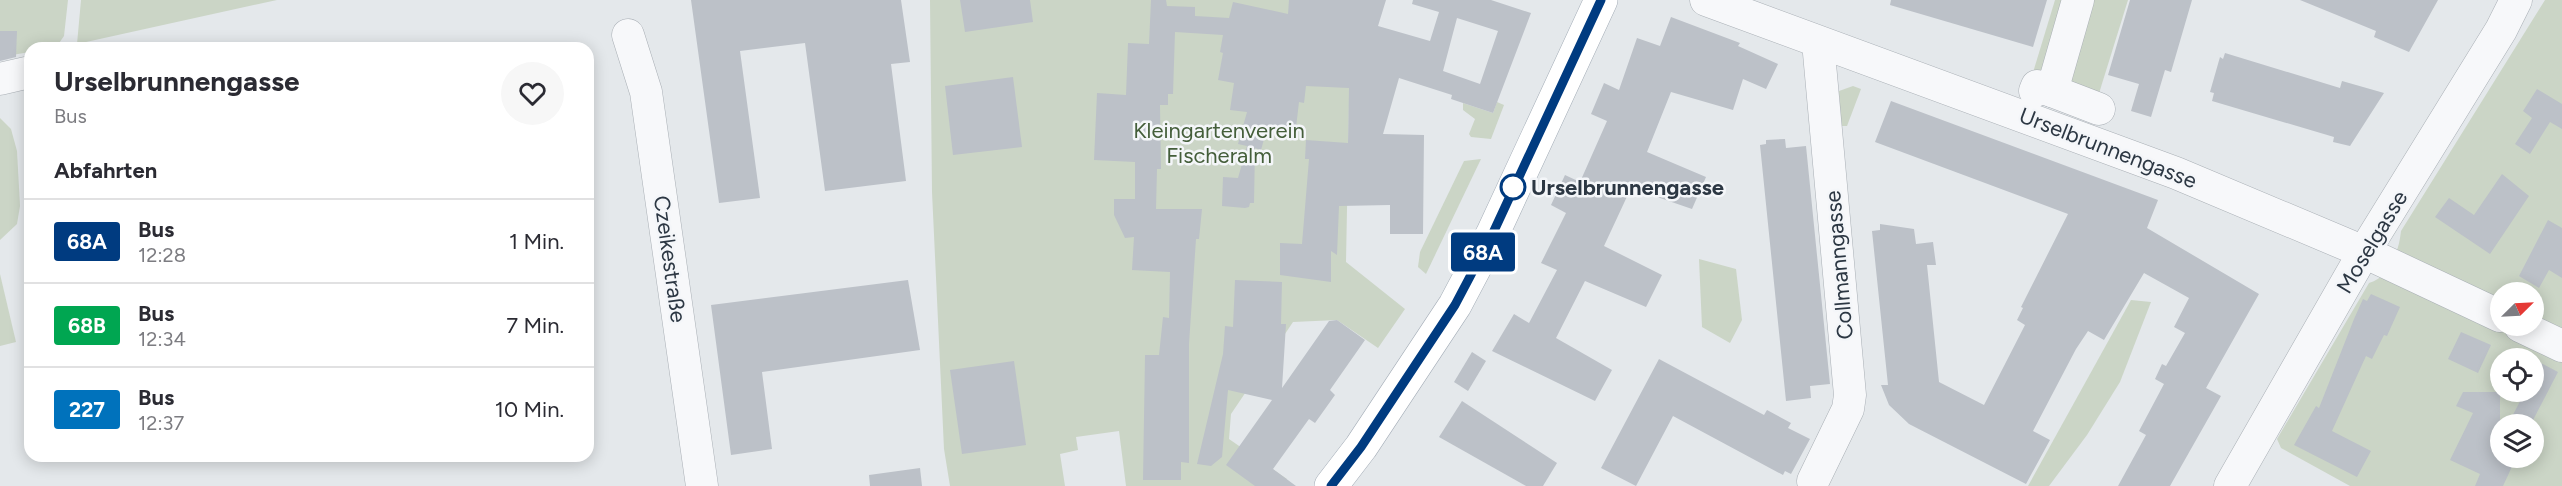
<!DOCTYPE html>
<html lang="de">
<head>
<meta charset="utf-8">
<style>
	:root { --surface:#fff; --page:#f7f7f7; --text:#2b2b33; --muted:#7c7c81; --line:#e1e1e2 }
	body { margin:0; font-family:Figtree,sans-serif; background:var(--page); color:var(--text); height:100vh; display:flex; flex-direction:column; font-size:22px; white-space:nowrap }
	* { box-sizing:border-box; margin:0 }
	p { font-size:20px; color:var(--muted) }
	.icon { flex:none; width:33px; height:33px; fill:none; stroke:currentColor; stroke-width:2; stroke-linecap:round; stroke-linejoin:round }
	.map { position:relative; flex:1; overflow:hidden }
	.details { position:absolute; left:24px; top:42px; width:570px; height:420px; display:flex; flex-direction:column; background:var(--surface); border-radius:18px; box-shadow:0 3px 15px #0003 }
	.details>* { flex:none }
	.badge { padding:0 12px; border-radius:4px; font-size:21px; line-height:39px }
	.needle { width:39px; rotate:66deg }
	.fabs { position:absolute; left:2490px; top:282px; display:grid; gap:12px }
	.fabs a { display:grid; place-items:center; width:54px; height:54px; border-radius:50%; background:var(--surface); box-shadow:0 3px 15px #0003; font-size:30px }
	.map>.badge { position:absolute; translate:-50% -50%; box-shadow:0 0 0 3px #fff }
	h2 { padding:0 30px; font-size:22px; line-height:54px }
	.round { display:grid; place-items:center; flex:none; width:63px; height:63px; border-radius:32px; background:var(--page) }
	.summary { display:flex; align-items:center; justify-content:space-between; height:102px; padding:0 30px }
	h1 { font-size:28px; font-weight:700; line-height:45px }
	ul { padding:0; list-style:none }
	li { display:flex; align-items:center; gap:18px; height:84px; padding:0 30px; border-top:2px solid var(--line) }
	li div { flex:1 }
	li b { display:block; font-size:22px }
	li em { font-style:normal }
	li .badge { min-width:66px; font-weight:700; text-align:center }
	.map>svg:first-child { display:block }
	.green { fill:#cbd5c6; fill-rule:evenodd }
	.building { fill:#bcc1c8; fill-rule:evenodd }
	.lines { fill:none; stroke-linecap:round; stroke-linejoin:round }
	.minor-casing { stroke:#a9afb5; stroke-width:33 }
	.major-casing { stroke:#a4adb7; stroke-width:34 }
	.minor { stroke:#f7f8fa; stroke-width:32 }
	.major { stroke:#fff; stroke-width:33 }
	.line-casing { stroke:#fff; stroke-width:14 }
	.line { stroke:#003b80; stroke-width:9 }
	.stop-dot { fill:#fff; stroke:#003b80; stroke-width:3 }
	.labels { text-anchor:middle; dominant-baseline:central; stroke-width:5; stroke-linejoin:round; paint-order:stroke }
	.park-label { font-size:22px; fill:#445e3a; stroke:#f4f6f9 }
	.street-label { font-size:22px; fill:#2c3743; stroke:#f4f6f9 }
	.stop-label { font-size:22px; font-weight:bold; fill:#2c3743; stroke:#f4f6f9; text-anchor:start }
</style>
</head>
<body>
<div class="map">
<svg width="2562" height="486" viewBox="0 0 2562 486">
	<rect width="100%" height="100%" fill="#e4e8eb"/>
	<g class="green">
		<path d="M 0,0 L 68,0 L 64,36 L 57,46 L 30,48 L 30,52 L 0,57 Z"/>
		<path d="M 81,0 L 277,0 L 77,44 Z"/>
		<path d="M 930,0 L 1351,0 L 1346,262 L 1405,309 L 1378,348 L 1337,320 L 1293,322 L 1231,414 L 1229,439 L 1287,479 L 1282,486 L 1126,486 L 1119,431 L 1076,437 L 1078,450 L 1060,454 L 1065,486 L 950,486 L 944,449 L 932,192 Z"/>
		<path d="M 2055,0 L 2070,0 L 2044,83 L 2031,79 Z"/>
		<path d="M 2092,0 L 2128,0 L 2096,103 L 2057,89 Z"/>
		<path d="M 2545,0 L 2562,0 L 2562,486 L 2350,486 L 2281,448 L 2277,439 L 2369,283 C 2390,277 2399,251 2401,231 ZM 2500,292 L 2534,292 L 2534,326 L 2500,326 ZM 2500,358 L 2534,358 L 2534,392 L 2500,392 ZM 2500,424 L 2534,424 L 2534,458 L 2500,458 Z"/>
		<path d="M 1853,86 L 1861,89 L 1847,126 L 1841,126 L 1839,91 Z"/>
		<path d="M 1497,102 L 1504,105 L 1491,139 L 1471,137 L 1469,134 L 1475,119 L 1463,110 L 1463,103 L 1493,113 Z"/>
		<path d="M 0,118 L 11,129 L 17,151 L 20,206 L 17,224 L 0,240 Z"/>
		<path d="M 1481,159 L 1426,274 L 1418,267 L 1420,252 L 1464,161 Z"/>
		<path d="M 1699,259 L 1736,269 L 1742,320 L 1730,343 L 1702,327 Z"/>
		<path d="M 0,274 L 16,342 L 0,346 Z"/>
		<path d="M 2131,300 L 2151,302 L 2120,382 L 2087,435 L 2049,486 L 2028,486 Z"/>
	</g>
	<g class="building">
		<path d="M 691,0 L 901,0 L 910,62 L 891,64 L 906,181 L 825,191 L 805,43 L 740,51 L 760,198 L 719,203 Z"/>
		<path d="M 960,0 L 1030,0 L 1033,22 L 965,32 Z"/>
		<path d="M 1151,0 L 1166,0 L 1167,6 L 1195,7 L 1195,16 L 1229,18 L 1233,2 L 1288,14 L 1289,0 L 1386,0 L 1378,26 L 1430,41 L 1439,12 L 1412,4 L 1413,0 L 1491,0 L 1531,13 L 1493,113 L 1451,99 L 1452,95 L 1399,78 L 1383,134 L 1424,135 L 1423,234 L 1390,234 L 1390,205 L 1339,206 L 1337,255 L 1331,251 L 1331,282 L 1280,275 L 1280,243 L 1302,244 L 1309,159 L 1305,159 L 1306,140 L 1348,143 L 1349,88 L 1306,86 L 1304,103 L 1299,102 L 1295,136 L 1266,132 L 1261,150 L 1255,148 L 1254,203 L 1250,203 L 1249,207 L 1245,208 L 1222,206 L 1223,177 L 1238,178 L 1247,146 L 1238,144 L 1247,112 L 1230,110 L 1234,83 L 1218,80 L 1223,53 L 1220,52 L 1223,35 L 1175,32 L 1173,94 L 1168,94 L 1168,105 L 1160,105 L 1161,169 L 1157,169 L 1156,209 L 1202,209 L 1199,239 L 1196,239 L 1189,344 L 1189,463 L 1181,462 L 1181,480 L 1143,480 L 1145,355 L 1159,355 L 1163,317 L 1169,318 L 1170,272 L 1132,270 L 1134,237 L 1125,238 L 1114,215 L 1114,199 L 1135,199 L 1135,162 L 1094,160 L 1097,93 L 1126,95 L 1128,43 L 1149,44 ZM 1457,18 L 1498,31 L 1480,84 L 1443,71 Z"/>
		<path d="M 1891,0 L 2047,0 L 2033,47 L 1890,5 Z"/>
		<path d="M 2130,0 L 2192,0 L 2171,72 L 2165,70 L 2151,117 L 2131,111 L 2139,84 L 2108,75 Z"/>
		<path d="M 2300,0 L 2438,0 L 2409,52 L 2374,37 L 2376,31 Z"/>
		<path d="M 1671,17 L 1740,43 L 1738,46 L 1778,64 L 1766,89 L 1743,79 L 1733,110 L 1671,92 L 1647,152 L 1706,177 L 1692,209 L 1631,188 L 1604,246 L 1662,275 L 1646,307 L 1585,281 L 1556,338 L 1612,370 L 1595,401 L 1492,351 L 1514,314 L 1529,323 L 1557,270 L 1541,263 L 1566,213 L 1551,205 L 1565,175 L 1580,182 L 1607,121 L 1591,114 L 1604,83 L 1619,90 L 1637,38 L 1660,46 Z"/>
		<path d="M 0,31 L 17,31 L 16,57 L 0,61 Z"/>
		<path d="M 2225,53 L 2340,88 L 2342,81 L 2384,93 L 2350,146 L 2333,142 L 2334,137 L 2212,101 L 2214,93 L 2210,92 L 2220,57 L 2223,59 Z"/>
		<path d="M 1013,77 L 1022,147 L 953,155 L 945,86 Z"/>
		<path d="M 2537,89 L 2562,104 L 2562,129 L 2550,122 L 2530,154 L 2515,144 L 2532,118 L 2523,111 Z"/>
		<path d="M 1891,101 L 2158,200 L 2147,228 L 2259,294 L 2206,388 L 2221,396 L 2170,486 L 2118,486 L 2146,435 L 2139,431 L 2164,384 L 2155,379 L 2162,364 L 2166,366 L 2185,333 L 2174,327 L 2189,298 L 2144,273 L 2104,340 L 2088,331 L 2076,349 L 2033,431 L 2050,440 L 2026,484 L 1909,424 L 1889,405 L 1881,385 L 1888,385 L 1872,231 L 1880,230 L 1880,224 L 1914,229 L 1916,244 L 1933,242 L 1936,265 L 1927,265 L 1939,382 L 1984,405 L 2025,325 L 2017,320 L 2023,308 L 2021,307 L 2068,214 L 1875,142 Z"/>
		<path d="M 1785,139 L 1786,148 L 1806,146 L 1830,384 L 1810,386 L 1811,398 L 1786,401 L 1760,145 L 1766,144 L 1766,140 Z"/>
		<path d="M 2502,174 L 2529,196 L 2490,254 L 2435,217 L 2449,198 L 2474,215 Z"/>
		<path d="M 2548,220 L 2562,228 L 2562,278 L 2549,270 L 2539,288 L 2519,276 Z"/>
		<path d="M 908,280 L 920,350 L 762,372 L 772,449 L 731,455 L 711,305 Z"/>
		<path d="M 1235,280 L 1282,282 L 1281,324 L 1286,324 L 1282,388 L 1329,321 L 1337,320 L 1365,340 L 1330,390 L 1335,395 L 1315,423 L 1309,419 L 1273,469 L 1296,486 L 1255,486 L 1226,465 L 1272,400 L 1228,390 L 1222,457 L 1211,466 L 1197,464 L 1223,354 L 1225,326 L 1233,327 Z"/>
		<path d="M 2371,294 L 2400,307 L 2387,336 L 2384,335 L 2372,359 L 2366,356 L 2332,431 L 2371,451 L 2357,477 L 2294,445 L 2316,406 L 2319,408 L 2354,319 L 2363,299 L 2367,301 Z"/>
		<path d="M 2461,332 L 2491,345 L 2478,373 L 2448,359 Z"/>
		<path d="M 1472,352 L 1486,361 L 1468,391 L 1454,382 Z"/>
		<path d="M 1659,359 L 1764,415 L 1767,410 L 1791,423 L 1788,428 L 1810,439 L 1791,474 L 1785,471 L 1783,475 L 1673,416 L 1636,486 L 1601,468 Z"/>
		<path d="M 1014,361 L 1026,445 L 962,454 L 950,370 Z"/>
		<path d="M 2539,362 L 2558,372 L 2531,424 L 2508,424 L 2525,392 L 2534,392 L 2534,374 Z"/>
		<path d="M 2463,392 L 2500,392 L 2500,458 L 2516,458 L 2503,486 L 2475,486 L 2480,474 L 2450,460 L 2473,413 L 2456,406 Z"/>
		<path d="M 1462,401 L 1557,463 L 1543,486 L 1526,486 L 1439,437 Z"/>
		<path d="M 920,468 L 922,486 L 870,486 L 869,475 Z"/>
	</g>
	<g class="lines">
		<defs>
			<g id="minor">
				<path d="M 1706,0 L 2176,173 L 2364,252 L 2500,316"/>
				<path d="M 628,35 L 646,92 L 702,486"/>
				<path d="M 0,79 L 30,72"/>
				<path d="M 2035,91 L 2037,86 L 2052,91 L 2078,0"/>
				<path d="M 2052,91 L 2099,109"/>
				<path d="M 2520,326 L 2562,346"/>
				<path d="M 1813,481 L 1848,409 L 1850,395 L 1818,42"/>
				<path d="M 2230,486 L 2364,252 L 2501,30 L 2516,0"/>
			</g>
			<path id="major" d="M 1331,486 L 1361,447 L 1455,305 L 1493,233 L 1601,0"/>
		</defs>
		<use href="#minor" class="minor-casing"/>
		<use href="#major" class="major-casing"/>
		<use href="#minor" class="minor"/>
		<use href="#major" class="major"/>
	</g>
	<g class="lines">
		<defs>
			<path id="line" d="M 1331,486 L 1361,447 L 1455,305 L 1493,233 L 1601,0"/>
		</defs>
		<use href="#line" class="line-casing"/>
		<use href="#line" class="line"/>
	</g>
	<circle class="stop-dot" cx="1513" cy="187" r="12"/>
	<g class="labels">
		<g class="park-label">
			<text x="1219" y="130">Kleingartenverein<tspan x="1219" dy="25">Fischeralm</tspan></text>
		</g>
		<g class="street-label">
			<text transform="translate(2108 148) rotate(21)">Urselbrunnengasse</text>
			<text transform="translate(2372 242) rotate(-59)">Moselgasse</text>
			<text transform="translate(670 259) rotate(82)">Czeikestraße</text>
			<text transform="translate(1839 265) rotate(-95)">Collmanngasse</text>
		</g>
		<g class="stop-label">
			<text x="1531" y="187">Urselbrunnengasse</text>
		</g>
	</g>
</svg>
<div class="fabs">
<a><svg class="needle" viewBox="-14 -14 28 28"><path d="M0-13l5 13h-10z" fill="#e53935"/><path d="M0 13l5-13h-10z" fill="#7c7c81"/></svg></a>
<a><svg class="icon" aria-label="locate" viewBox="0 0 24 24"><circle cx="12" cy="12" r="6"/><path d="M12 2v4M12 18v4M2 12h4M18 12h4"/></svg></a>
<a><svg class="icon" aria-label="layers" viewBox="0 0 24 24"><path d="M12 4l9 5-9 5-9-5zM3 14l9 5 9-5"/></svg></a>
</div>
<b class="badge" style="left:1483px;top:252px;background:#003b80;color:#fff">68A</b>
<section class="details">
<div class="summary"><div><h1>Urselbrunnengasse</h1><p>Bus</p></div><a class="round"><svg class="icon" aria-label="heart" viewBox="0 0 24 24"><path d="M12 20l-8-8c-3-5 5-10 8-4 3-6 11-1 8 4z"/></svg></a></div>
<h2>Abfahrten</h2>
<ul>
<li><span class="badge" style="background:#003b80;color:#fff">68A</span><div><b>Bus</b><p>12:28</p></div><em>1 Min.</em></li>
<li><span class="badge" style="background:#00a651;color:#fff">68B</span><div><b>Bus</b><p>12:34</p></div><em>7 Min.</em></li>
<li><span class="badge" style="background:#0072bc;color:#fff">227</span><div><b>Bus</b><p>12:37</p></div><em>10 Min.</em></li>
</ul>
</section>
</div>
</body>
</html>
